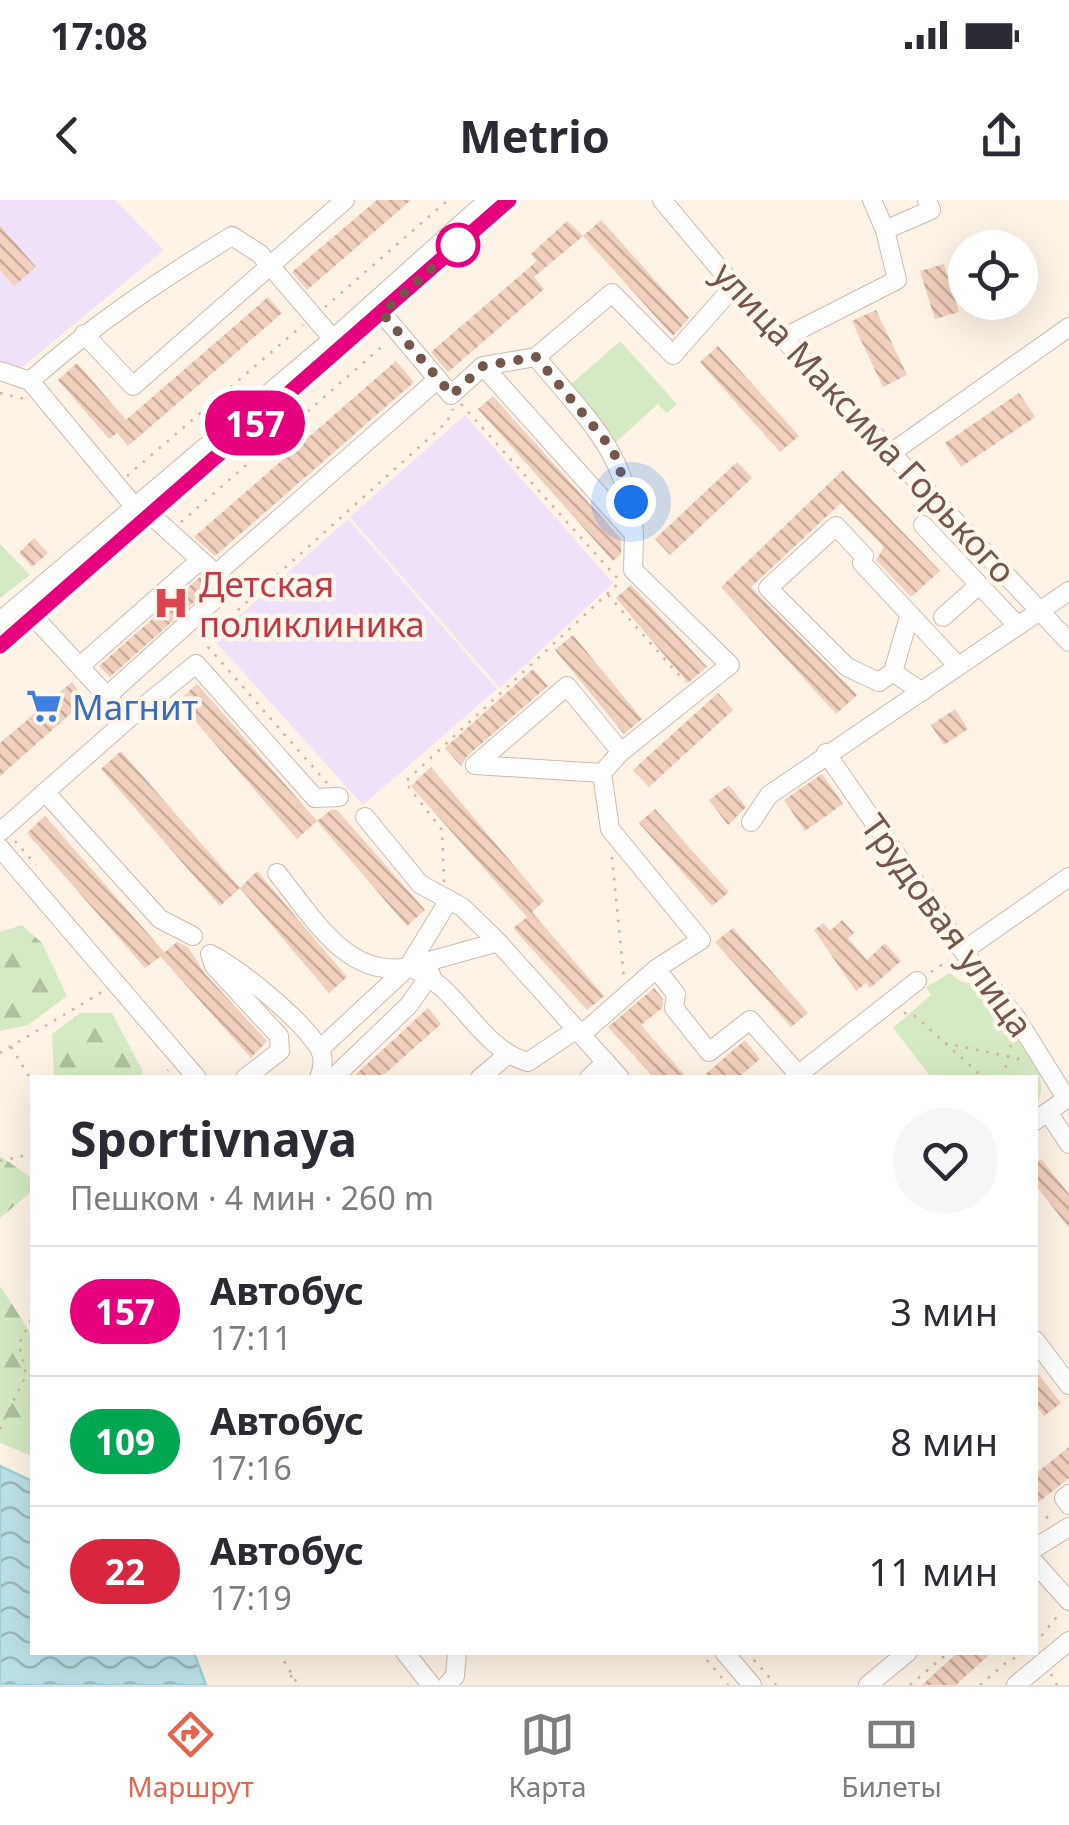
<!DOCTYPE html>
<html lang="ru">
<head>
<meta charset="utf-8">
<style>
	:root { --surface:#fff; --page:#f7f7f7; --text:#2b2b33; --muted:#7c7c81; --line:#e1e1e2; --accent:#e5644c }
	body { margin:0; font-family:"Noto Sans",sans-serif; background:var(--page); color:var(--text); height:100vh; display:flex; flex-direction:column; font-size:38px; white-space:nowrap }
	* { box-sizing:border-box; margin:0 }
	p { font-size:32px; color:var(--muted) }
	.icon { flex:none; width:55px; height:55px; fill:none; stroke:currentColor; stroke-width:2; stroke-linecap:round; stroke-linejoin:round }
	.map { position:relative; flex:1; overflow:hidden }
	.details { position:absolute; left:30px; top:875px; width:1008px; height:580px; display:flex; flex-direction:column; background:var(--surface); border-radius:0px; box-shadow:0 10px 40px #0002 }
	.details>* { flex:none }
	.badge { padding:0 20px; border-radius:32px; font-size:35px; line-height:65px }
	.tools { position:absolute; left:948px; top:30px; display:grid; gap:20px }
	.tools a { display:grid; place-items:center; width:90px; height:90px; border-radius:50%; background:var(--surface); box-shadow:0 10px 40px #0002; font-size:50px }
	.you { position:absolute; width:50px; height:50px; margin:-25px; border:8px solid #fff; border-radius:50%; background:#1a73e8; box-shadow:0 0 0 15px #1a73e833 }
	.map>.badge { position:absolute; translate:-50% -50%; box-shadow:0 0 0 5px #fff }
	.round { display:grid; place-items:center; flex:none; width:105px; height:105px; border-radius:52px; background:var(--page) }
	.summary { display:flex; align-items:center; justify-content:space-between; height:170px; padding:0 40px }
	h1 { font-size:48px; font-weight:700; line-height:75px }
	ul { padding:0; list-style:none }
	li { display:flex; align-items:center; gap:30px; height:130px; padding:0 40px; border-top:2px solid var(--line) }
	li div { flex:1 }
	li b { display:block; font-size:38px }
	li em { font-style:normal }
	li .badge { min-width:110px; font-weight:700; text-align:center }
	.status { display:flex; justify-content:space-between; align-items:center; height:70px; padding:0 50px; background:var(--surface); direction:ltr }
	.status svg { height:28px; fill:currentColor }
	header { display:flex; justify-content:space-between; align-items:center; height:130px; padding:0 40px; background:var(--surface); font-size:45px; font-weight:700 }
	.menu { display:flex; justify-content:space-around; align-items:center; height:140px; border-top:2px solid var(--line); background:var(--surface); font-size:28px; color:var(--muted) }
	.menu a { display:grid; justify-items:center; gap:5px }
	.menu .on { color:var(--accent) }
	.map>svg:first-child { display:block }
	.education { fill:#efe2f8 }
	.forest { fill:url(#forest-firs) }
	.park { fill:#d5eac4 }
	.water { fill:url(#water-waves); stroke:#a0d2d7; stroke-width:2.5 }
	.building { fill:url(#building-back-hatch) }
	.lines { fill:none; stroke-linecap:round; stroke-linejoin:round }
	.minor-casing { stroke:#d0bbae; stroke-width:20 }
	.path { stroke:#d6b2a0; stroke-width:2.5; stroke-dasharray:2.5 8; stroke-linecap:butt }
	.minor { stroke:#fff; stroke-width:18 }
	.line-casing { stroke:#fff; stroke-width:22 }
	.line { stroke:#e6007e; stroke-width:15 }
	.walk { stroke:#75574a; stroke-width:10; stroke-dasharray:0 18 }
	.stop-dot { fill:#fff; stroke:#e6007e; stroke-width:5 }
	.labels { text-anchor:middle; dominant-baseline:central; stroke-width:9; stroke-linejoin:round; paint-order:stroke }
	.street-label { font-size:35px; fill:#75574a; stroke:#fff6ec }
	.health-label { font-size:35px; fill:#be3a42; stroke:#fff6ec; text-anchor:start }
	.shop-label { font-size:35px; fill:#366cbe; stroke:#fff6ec; text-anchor:start }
</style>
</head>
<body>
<div class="status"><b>17:08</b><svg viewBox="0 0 49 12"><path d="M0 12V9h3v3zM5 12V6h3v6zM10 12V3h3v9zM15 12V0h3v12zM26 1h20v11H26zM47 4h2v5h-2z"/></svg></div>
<header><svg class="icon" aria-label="back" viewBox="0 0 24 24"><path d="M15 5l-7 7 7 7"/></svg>Metrio<svg class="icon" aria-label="share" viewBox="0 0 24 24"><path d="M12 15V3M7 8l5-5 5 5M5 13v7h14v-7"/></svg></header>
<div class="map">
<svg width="1069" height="1485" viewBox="0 0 1069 1485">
	<defs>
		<pattern id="forest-firs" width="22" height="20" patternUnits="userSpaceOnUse" patternTransform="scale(2.5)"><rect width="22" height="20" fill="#d5eac4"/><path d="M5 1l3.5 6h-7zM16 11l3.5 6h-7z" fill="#b1c0a1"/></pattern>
		<pattern id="water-waves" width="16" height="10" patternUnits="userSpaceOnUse" patternTransform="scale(2.5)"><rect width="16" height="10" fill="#bae2e6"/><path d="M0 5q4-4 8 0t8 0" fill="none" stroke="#9cbabc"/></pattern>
		<pattern id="building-back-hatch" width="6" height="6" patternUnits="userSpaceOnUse" patternTransform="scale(2.5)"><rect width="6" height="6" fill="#f1cfbd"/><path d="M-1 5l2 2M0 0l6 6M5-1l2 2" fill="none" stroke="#c8ab9c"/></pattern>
	</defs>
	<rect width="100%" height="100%" fill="#fcf2e5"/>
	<g class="education">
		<path d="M 0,0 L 115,0 L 164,50 L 16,172 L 0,167 Z"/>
		<path d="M 465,215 L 613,383 L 500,488 L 350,317 Z"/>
		<path d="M 348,319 L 497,489 L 363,605 L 213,439 Z"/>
	</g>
	<g class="forest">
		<path d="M 22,725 L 42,743 L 67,796 L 28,825 L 0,831 L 0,732 Z"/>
		<path d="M 80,813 L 112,813 L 143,872 L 139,877 L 54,876 L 52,834 Z"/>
		<path d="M 0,956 L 32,978 L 32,991 L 0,1018 Z"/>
		<path d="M 0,1086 L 32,1135 L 32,1256 L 0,1243 Z"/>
	</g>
	<g class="park">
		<path d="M 620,141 L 677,204 L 667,213 L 658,204 L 616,242 L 568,187 Z"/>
		<path d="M 0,344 L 30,375 L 0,398 Z"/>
		<path d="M 950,773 L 962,782 L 978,785 C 1002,816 1060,868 1035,908 L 1035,878 L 931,877 L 893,828 L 931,795 L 926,787 Z"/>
	</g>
	<path class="water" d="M 0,1266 L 32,1281 L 32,1452 L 194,1453 L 206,1485 L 0,1485 Z"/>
	<g class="building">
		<path d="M 377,0 L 411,0 L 307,90 L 292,72 Z"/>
		<path d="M 601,20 L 689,118 L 673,136 L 583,36 Z"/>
		<path d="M 567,21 L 583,36 L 534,77 L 544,89 L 448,172 L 431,152 L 537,61 L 531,54 Z"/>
		<path d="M 0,25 L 36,67 L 14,86 L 0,70 Z"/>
		<path d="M 944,64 L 959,112 L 935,119 L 920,71 Z"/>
		<path d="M 268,97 L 282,113 L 128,246 L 117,233 L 109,239 L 58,180 L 77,163 L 126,220 Z"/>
		<path d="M 876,110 L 907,175 L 883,187 L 852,121 Z"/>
		<path d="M 718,146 L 799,236 L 780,252 L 700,162 Z"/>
		<path d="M 396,161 L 414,182 L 215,356 L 194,337 Z"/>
		<path d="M 1019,193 L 1035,217 L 961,267 L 945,243 Z"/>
		<path d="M 493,196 L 621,339 L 621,354 L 613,361 L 478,209 Z"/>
		<path d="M 737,262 L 752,278 L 670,355 L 655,339 Z"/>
		<path d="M 843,270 L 940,371 L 911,397 L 876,360 L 884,347 L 841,303 L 751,387 L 857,495 L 836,514 L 721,387 Z"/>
		<path d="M 34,338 L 48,353 L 32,367 L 19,353 Z"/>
		<path d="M 200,377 L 212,386 L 110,477 L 99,466 Z"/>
		<path d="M 631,385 L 707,467 L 688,483 L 616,398 Z"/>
		<path d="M 573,435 L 642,519 L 624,534 L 555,450 Z"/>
		<path d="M 533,469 L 548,486 L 467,556 L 461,566 L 445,548 Z"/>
		<path d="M 72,482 L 86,500 L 0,576 L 0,543 Z"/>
		<path d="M 197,484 L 317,621 L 297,639 L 178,501 Z"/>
		<path d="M 718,493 L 733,510 L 649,587 L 633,570 Z"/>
		<path d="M 955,509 L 968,529 L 944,545 L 931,525 Z"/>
		<path d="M 121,551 L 240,688 L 220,706 L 101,569 Z"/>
		<path d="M 431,567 L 544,701 L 532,712 L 604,796 L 587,810 L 513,728 L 527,717 L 411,586 Z"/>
		<path d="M 822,574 L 843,604 L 805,631 L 784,600 Z"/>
		<path d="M 729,585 L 746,607 L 728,625 L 709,600 Z"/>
		<path d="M 655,609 L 729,692 L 712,706 L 639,623 Z"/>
		<path d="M 331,610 L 337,610 L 425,710 L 407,726 L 317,621 Z"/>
		<path d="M 45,616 L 165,753 L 145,768 L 27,633 Z"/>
		<path d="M 257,671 L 347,777 L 329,793 L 240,688 Z"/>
		<path d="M 842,720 L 854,733 L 848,738 L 867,760 L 885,743 L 901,761 L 870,788 L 866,783 L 856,791 L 814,730 L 823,723 L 830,731 Z"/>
		<path d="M 733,728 L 808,813 L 791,827 L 715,742 Z"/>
		<path d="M 177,742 L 188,747 L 205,774 L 267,841 L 251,858 L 160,756 Z"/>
		<path d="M 654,788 L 663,799 L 662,808 L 641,825 L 687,878 L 654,878 L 608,827 Z"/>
		<path d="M 428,808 L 441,824 L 380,878 L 352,878 Z"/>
		<path d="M 745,840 L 760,859 L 738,878 L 701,878 Z"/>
		<path d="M 1041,959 L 1069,994 L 1069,1028 L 1035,984 L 1035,964 Z"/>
		<path d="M 1035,1170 L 1061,1203 L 1044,1216 L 1035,1204 Z"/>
		<path d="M 1069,1247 L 1069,1278 L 1035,1305 L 1035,1274 Z"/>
		<path d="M 958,1452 L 992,1452 L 956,1485 L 922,1485 Z"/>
	</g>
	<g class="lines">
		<defs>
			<g id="minor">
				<path d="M 662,0 L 734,86 L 1069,442"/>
				<path d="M 885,30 L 931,10 L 927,0"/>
				<path d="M 382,113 L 451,195 L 483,166 L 634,334 L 633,370 L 730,465 L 621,552 L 602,573 L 610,629 L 701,740 L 656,769 L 582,834"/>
				<path d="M 84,134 L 133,186 L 345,0"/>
				<path d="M 783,138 L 897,80 L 885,30 L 872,0"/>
				<path d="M 536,157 C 585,217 628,252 634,334"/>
				<path d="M 483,166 L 536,157 L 612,93 L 673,155 L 734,86"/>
				<path d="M 0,171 L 30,181"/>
				<path d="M 891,253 L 1069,127"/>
				<path d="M 134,306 L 30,181 C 93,125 160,80 232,36 L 260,54 L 333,139"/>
				<path d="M 150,314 L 216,374 L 438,179"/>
				<path d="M 923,325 L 1017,425"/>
				<path d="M 34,417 L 128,519 L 196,464 L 315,598 L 339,597"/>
				<path d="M 909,417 L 893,472 L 922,492"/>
				<path d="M 943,417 L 978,386"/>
				<path d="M 0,421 L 333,139 L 488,0"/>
				<path d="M 0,446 L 509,0"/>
				<path d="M 80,466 L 198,362"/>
				<path d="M 893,472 L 879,482 L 847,467 L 768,388 L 836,326 L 864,356 L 862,363 L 958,466"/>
				<path d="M 107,496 L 217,397"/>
				<path d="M 826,553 L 963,751 L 1017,819 L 1066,898"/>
				<path d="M 475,565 L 567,486 L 621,552"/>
				<path d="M 475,565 L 602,573"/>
				<path d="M 45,592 L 160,719 L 193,736"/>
				<path d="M 365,617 L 420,684 L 462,707 L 498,742 L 620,878"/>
				<path d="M 751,622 L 769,595 L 1069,391"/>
				<path d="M 0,632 L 128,519"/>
				<path d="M 0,648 L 197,878"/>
				<path d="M 277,673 C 311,714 346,779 407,767"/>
				<path d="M 449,700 L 408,767 L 498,742"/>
				<path d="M 963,751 L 1069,677"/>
				<path d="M 656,769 L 676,794 L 674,808 L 709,852 L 750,820 L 798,874"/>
				<path d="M 320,849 L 408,767 C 459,784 477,848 528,862 L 577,829"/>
				<path d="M 245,878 L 280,851 L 279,836 L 214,766 L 210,754 C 241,770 300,818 319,848 C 325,858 323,868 319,878"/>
				<path d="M 333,878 L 408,806 L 431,774"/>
				<path d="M 480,878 L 506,856"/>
				<path d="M 589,878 L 606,862"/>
				<path d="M 794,878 L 917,781"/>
				<path d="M 1048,912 L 1069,944"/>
				<path d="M 1035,921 L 1069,897"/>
				<path d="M 1035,1140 L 1069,1185"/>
				<path d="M 1069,1294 L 1064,1298 L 1069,1305"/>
				<path d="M 1035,1348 L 1069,1327"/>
				<path d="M 1035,1363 L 1069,1401"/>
				<path d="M 405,1452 L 431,1485"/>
				<path d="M 724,1452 L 752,1485"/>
				<path d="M 447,1485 L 455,1476 L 457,1452"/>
				<path d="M 868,1485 L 908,1452"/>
				<path d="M 1016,1485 L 1069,1441"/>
			</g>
		</defs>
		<use href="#minor" class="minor-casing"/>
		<g class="path">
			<path d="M 325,107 L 448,0"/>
			<path d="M 0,193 L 25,199"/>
			<path d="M 461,204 L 619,380"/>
			<path d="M 127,276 L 303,125"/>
			<path d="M 181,322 L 386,143"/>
			<path d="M 608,395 L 685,482"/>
			<path d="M 327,583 L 208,447 L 208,437 L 447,222 L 453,209"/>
			<path d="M 15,641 L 36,665"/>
			<path d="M 612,657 L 624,779"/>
			<path d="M 444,682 L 442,630 L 405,582 L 621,381"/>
			<path d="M 931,772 L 949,760"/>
			<path d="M 904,813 L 914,815 L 984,878"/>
			<path d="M 945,843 L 1024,860"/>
			<path d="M 11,847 L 32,881"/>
			<path d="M 0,853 L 102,792"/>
			<path d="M 160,878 L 168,870"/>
			<path d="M 1003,878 L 1012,840"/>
			<path d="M 0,961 L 32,954"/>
			<path d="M 0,1229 L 26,1175 L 19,1144 L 32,1118"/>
			<path d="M 1046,1318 L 1049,1316"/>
			<path d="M 1035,1444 L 1059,1414"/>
			<path d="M 279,1452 L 298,1485"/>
			<path d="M 700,1452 L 728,1485"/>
			<path d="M 747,1452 L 776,1485"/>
			<path d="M 1051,1474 L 1057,1485"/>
			<path d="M 291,1475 L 292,1485"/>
			<path d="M 910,1485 L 949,1452"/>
			<path d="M 980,1485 L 1008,1461 L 1028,1452"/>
		</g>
		<use href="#minor" class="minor"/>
	</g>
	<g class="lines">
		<defs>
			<path id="line" d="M 0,446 L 509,0"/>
		</defs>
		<use href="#line" class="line-casing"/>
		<use href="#line" class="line"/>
		<path class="walk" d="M 458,45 L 382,113 L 452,195 L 483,166 L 536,157 L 613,250 L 631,302"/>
	</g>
	<defs>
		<symbol id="hospital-bare" viewBox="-9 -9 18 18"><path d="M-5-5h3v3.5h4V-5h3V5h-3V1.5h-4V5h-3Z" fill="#e0444e" stroke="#fff6ec" stroke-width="2.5" paint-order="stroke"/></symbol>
		<symbol id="supermarket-bare" viewBox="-9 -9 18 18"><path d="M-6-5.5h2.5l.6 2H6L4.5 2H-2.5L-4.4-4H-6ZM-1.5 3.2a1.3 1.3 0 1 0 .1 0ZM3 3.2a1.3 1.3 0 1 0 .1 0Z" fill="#3f7fe0" stroke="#fff6ec" stroke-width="2.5" paint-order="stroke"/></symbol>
	</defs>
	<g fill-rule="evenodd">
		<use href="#hospital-bare" x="146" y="378" width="50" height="50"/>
		<use href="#supermarket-bare" x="19" y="481" width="50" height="50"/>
	</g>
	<circle class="stop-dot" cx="458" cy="45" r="20"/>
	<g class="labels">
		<g class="street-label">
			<text transform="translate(865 222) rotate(47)">улица Максима Горького</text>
			<text transform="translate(948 725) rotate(54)">Трудовая улица</text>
		</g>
		<g class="health-label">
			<text x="199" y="383">Детская<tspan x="199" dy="40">поликлиника</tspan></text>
		</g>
		<g class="shop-label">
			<text x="72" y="506">Магнит</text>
		</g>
	</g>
</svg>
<div class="tools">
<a><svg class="icon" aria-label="locate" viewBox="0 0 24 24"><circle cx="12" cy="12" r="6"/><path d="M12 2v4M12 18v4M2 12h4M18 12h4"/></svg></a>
</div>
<div class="you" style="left:631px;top:302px"></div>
<b class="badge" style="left:255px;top:223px;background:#e6007e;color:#fff">157</b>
<section class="details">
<div class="summary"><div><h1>Sportivnaya</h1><p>Пешком · 4 мин · 260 m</p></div><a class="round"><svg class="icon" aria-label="heart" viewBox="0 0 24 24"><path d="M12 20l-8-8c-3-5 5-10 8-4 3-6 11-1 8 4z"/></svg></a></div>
<ul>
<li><span class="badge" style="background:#e6007e;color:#fff">157</span><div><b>Автобус</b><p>17:11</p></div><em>3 мин</em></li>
<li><span class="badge" style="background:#00a651;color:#fff">109</span><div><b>Автобус</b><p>17:16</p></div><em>8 мин</em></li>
<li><span class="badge" style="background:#d7263d;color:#fff">22</span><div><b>Автобус</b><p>17:19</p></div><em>11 мин</em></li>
</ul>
</section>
</div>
<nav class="menu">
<a class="on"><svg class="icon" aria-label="directions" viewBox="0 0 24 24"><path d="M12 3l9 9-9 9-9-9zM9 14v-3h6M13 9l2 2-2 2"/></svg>Маршрут</a>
<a><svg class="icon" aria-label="map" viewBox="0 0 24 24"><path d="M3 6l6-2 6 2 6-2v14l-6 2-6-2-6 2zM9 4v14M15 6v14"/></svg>Карта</a>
<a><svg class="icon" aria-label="tickets" viewBox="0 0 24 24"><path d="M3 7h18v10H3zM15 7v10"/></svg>Билеты</a>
</nav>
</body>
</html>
